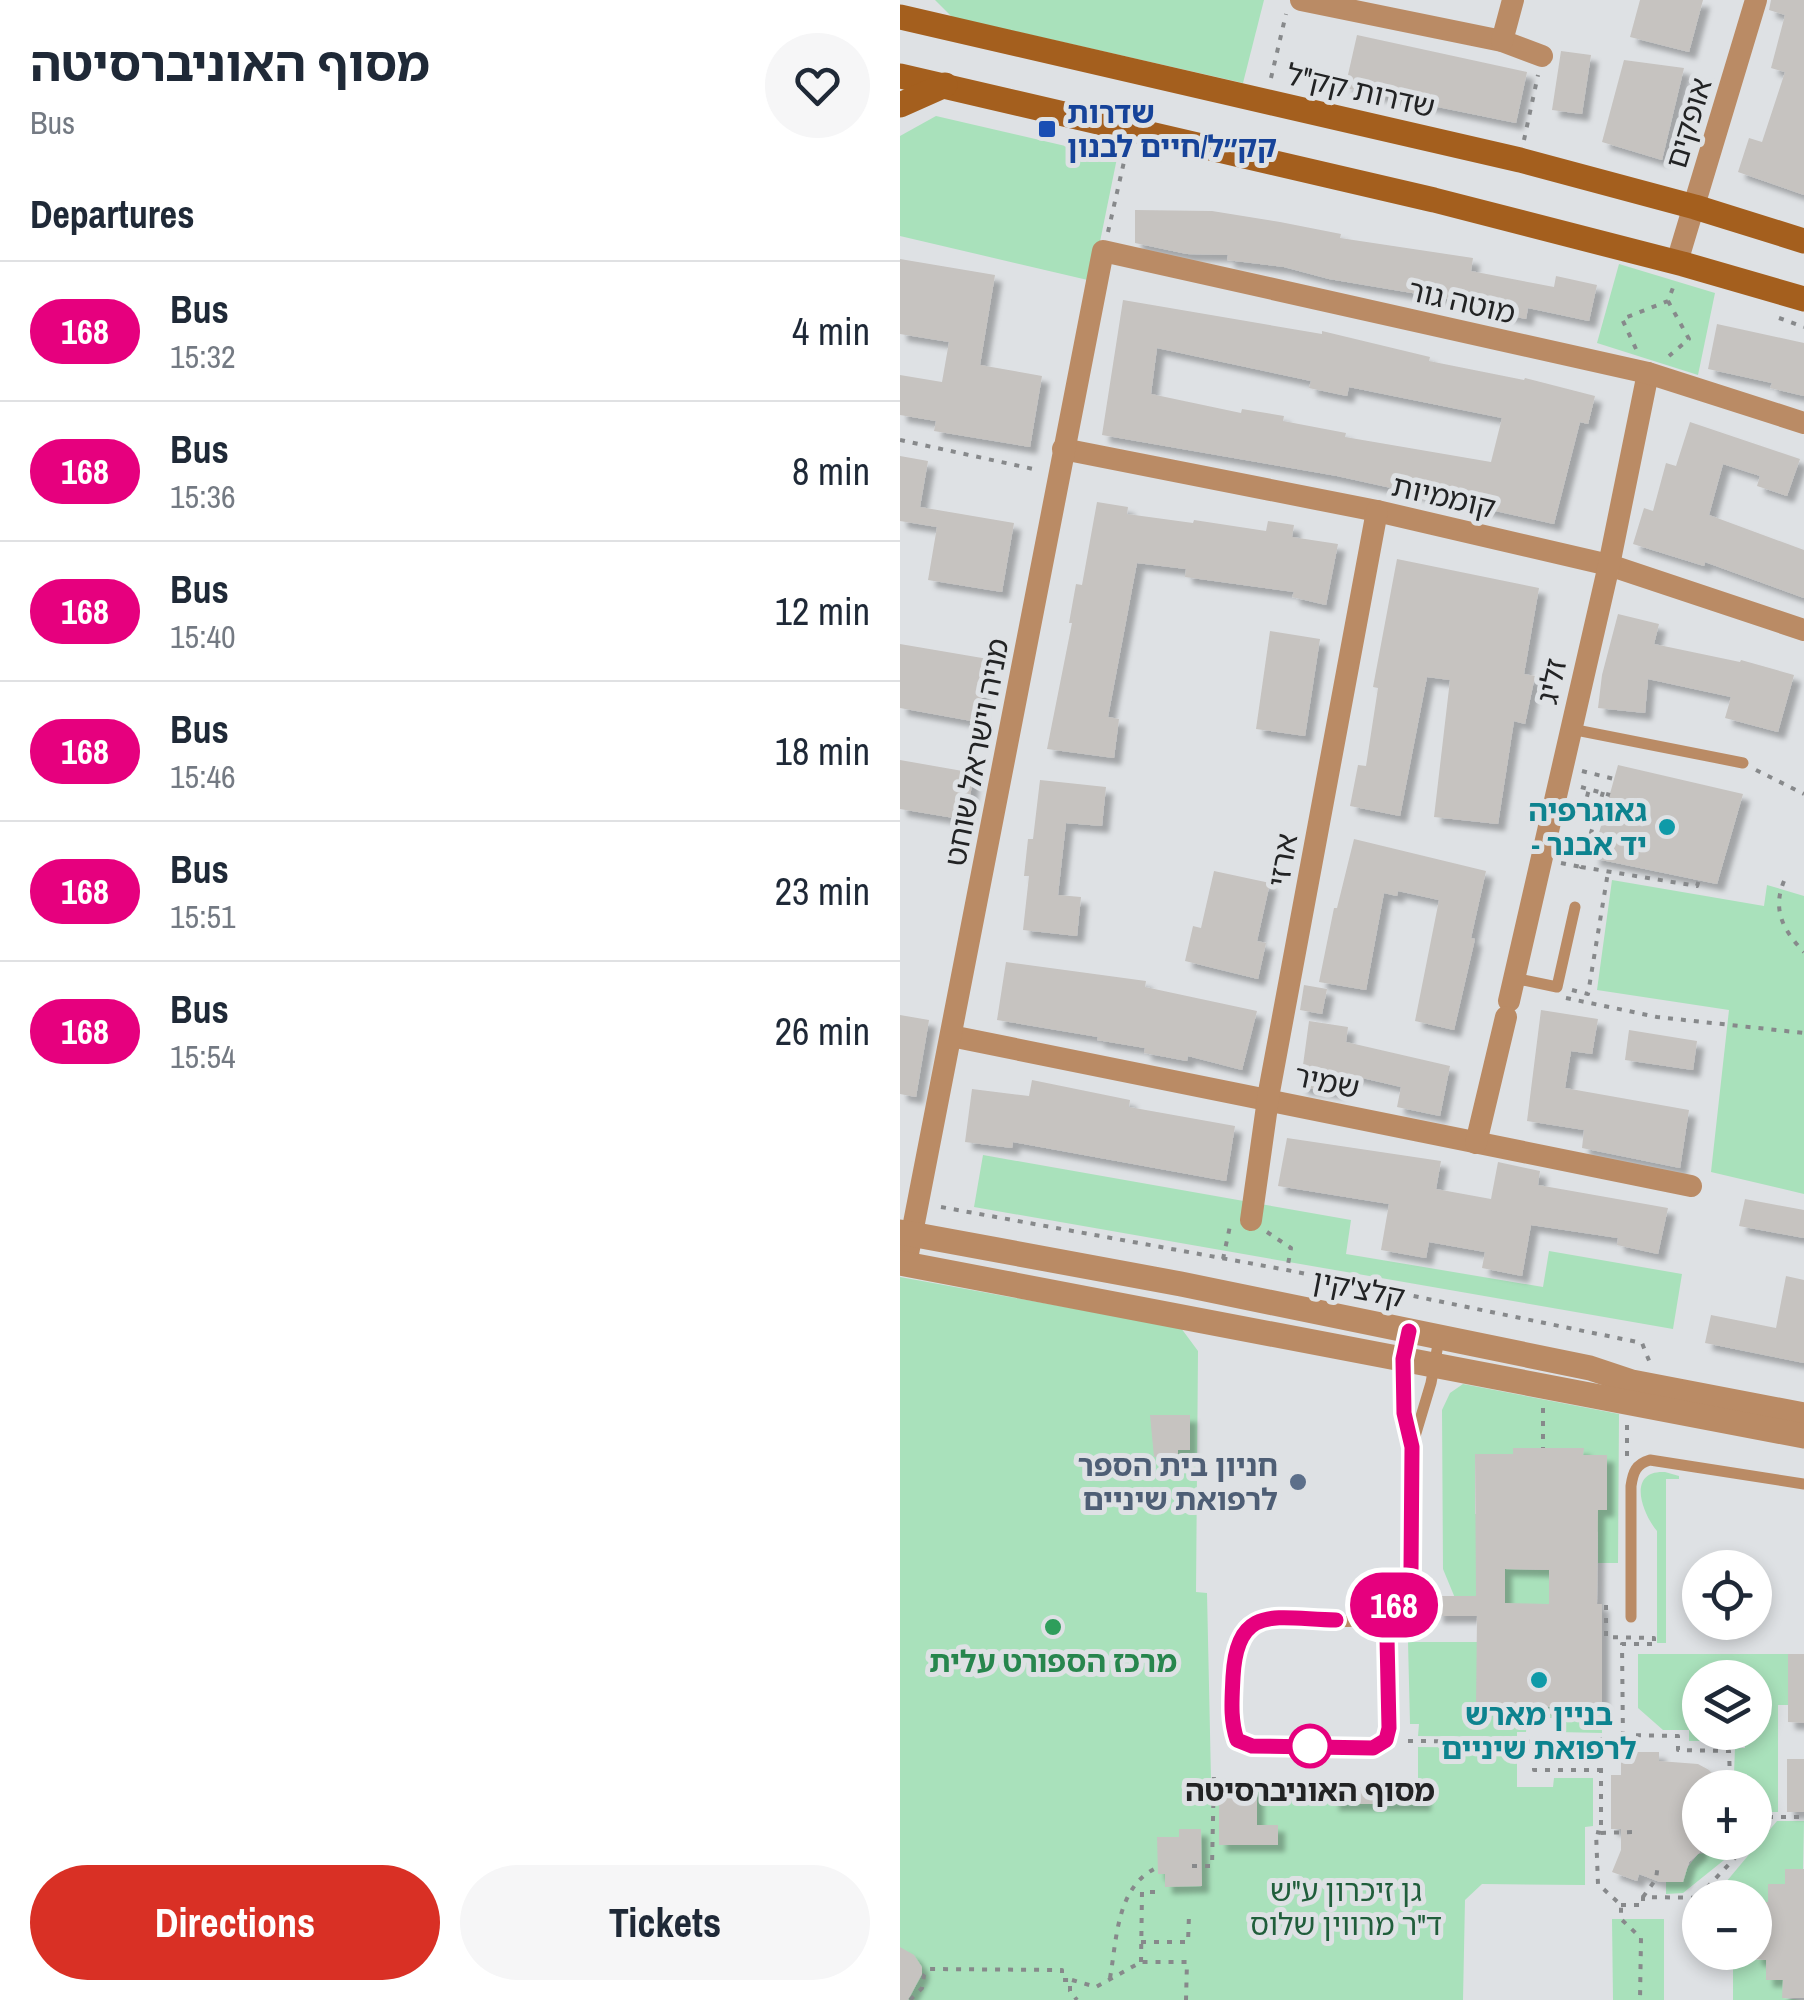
<!DOCTYPE html>
<html lang="en">
<head>
<meta charset="utf-8">
<style>
	:root { --surface:#fff; --page:#f6f6f7; --text:#1f2937; --muted:#747a83; --line:#e0e1e3; --accent:#d93025 }
	body { margin:0; font-family:"Archivo Narrow","Noto Sans Hebrew",sans-serif; background:var(--page); color:var(--text); height:100vh; display:flex; flex-direction:column; font-size:38px; white-space:nowrap }
	* { box-sizing:border-box; margin:0 }
	p { font-size:32px; color:var(--muted) }
	.icon { flex:none; width:55px; height:55px; fill:none; stroke:currentColor; stroke-width:2; stroke-linecap:round; stroke-linejoin:round }
	.map { position:relative; flex:1; overflow:hidden }
	.panel { display:flex; flex-direction:column; background:var(--surface); width:900px }
	.panel>* { flex:none }
	.badge { padding:0 20px; border-radius:32px; font-size:35px; line-height:65px }
	.controls { position:absolute; left:782px; top:1550px; display:grid; gap:20px }
	.controls a { display:grid; place-items:center; width:90px; height:90px; border-radius:50%; background:var(--surface); box-shadow:0 5px 15px #0003; font-size:50px }
	.map>.badge { position:absolute; translate:-50% -50%; box-shadow:0 0 0 5px #fff }
	h2 { padding:0 30px; font-size:38px; line-height:90px }
	.round { display:grid; place-items:center; flex:none; width:105px; height:105px; border-radius:52px; background:var(--page) }
	.head { display:flex; align-items:center; justify-content:space-between; height:170px; padding:0 30px }
	h1 { font-size:48px; font-weight:700; line-height:75px }
	.primary-button { display:flex; gap:20px; margin-top:auto; padding:20px 30px }
	.primary-button a { flex:1; height:115px; border-radius:60px; background:var(--accent); color:#fff; font-size:40px; font-weight:700; line-height:115px; text-align:center }
	.primary-button a+a { background:var(--page); color:var(--text) }
	ul { padding:0; list-style:none }
	li { display:flex; align-items:center; gap:30px; height:140px; padding:0 30px; border-top:2px solid var(--line) }
	li div { flex:1 }
	li b { display:block; font-size:38px }
	li em { font-style:normal }
	li .badge { min-width:110px; font-weight:700; text-align:center }
	main { display:flex; flex:1; min-height:0 }
	.map>svg:first-child { display:block }
	.green { fill:#a9e1bb }
	.building { fill:#c6c3c0; fill-rule:evenodd; filter:url(#shadow) }
	.lines { fill:none; stroke-linecap:round; stroke-linejoin:round }
	.path { stroke:#87898b; stroke-width:4; stroke-dasharray:5 8; stroke-linecap:butt }
	.service { stroke:#ba8b65; stroke-width:11 }
	.minor { stroke:#ba8b65; stroke-width:22 }
	.tertiary { stroke:#ba8b65; stroke-width:25 }
	.secondary { stroke:#a45f1e; stroke-width:25 }
	.line-casing { stroke:#fff; stroke-width:22 }
	.line { stroke:#e6007e; stroke-width:15 }
	.transit-dot { fill:#1a4fb4; stroke:#dee1e4; stroke-width:4 }
	.culture-dot { fill:#0f9aa8; stroke:#dee1e4; stroke-width:4 }
	.service-dot { fill:#5c6f8a; stroke:#dee1e4; stroke-width:4 }
	.leisure-dot { fill:#2e9e5b; stroke:#dee1e4; stroke-width:4 }
	.stop-dot { fill:#fff; stroke:#e6007e; stroke-width:5 }
	.labels { text-anchor:middle; dominant-baseline:central; stroke-width:10; stroke-linejoin:round; paint-order:stroke }
	.street-label { font-size:30px; fill:#222324; stroke:#dee1e4 }
	.transit-label { font-size:30px; font-weight:bold; fill:#164399; stroke:#dee1e4; text-anchor:start }
	.culture-label { font-size:30px; font-weight:bold; fill:#0d838f; stroke:#dee1e4; text-anchor:end }
	.service-label { font-size:30px; font-weight:bold; fill:#4e5e75; stroke:#dee1e4; text-anchor:end }
	.leisure-label { font-size:30px; font-weight:bold; fill:#27864d; stroke:#dee1e4 }
	.stop-label { font-size:30px; font-weight:bold; fill:#222324; stroke:#dee1e4 }
	.park-label { font-size:30px; fill:#205e3b; stroke:#dee1e4 }
</style>
</head>
<body>
<main>
<section class="panel">
<div class="head"><div><h1>מסוף האוניברסיטה</h1><p>Bus</p></div><a class="round"><svg class="icon" aria-label="heart" viewBox="0 0 24 24"><path d="M12 20l-8-8c-3-5 5-10 8-4 3-6 11-1 8 4z"/></svg></a></div>
<h2>Departures</h2>
<ul>
<li><span class="badge" style="background:#e6007e;color:#fff">168</span><div><b>Bus</b><p>15:32</p></div><em>4 min</em></li>
<li><span class="badge" style="background:#e6007e;color:#fff">168</span><div><b>Bus</b><p>15:36</p></div><em>8 min</em></li>
<li><span class="badge" style="background:#e6007e;color:#fff">168</span><div><b>Bus</b><p>15:40</p></div><em>12 min</em></li>
<li><span class="badge" style="background:#e6007e;color:#fff">168</span><div><b>Bus</b><p>15:46</p></div><em>18 min</em></li>
<li><span class="badge" style="background:#e6007e;color:#fff">168</span><div><b>Bus</b><p>15:51</p></div><em>23 min</em></li>
<li><span class="badge" style="background:#e6007e;color:#fff">168</span><div><b>Bus</b><p>15:54</p></div><em>26 min</em></li>
</ul>
<div class="primary-button"><a>Directions</a><a>Tickets</a></div>
</section>
<div class="map">
<svg width="904" height="2000" viewBox="0 0 904 2000">
	<defs>
		<filter id="shadow"><feDropShadow dx="7" dy="7" stdDeviation="2.5" flood-color="#0004"/></filter>
	</defs>
	<rect width="100%" height="100%" fill="#dee1e4"/>
	<g class="green">
		<path d="M 35,0 L 364,0 L 343,83 L 52,17 Z"/>
		<path d="M 36,116 L 217,158 L 192,281 L 0,236 L 0,136 Z"/>
		<path d="M 719,264 L 815,293 L 798,375 L 697,343 Z"/>
		<path d="M 712,880 L 864,906 L 867,885 L 904,896 L 904,1194 L 811,1172 L 829,1010 L 697,990 Z"/>
		<path d="M 83,1155 L 451,1220 L 446,1254 L 643,1287 L 649,1251 L 782,1274 L 773,1329 L 74,1207 Z"/>
		<path d="M 0,1277 L 281,1328 L 298,1351 L 296,1592 L 307,1593 L 311,1779 L 300,1789 L 518,1788 L 518,1747 L 617,1748 L 617,1787 L 653,1787 L 654,1778 L 693,1778 L 693,1826 L 685,1827 L 685,1885 L 582,1884 L 565,1900 L 563,2000 L 0,2000 Z"/>
		<path d="M 563,1384 L 719,1414 L 718,1563 L 698,1563 L 698,1532 L 667,1510 L 707,1509 L 707,1455 L 683,1455 L 683,1448 L 614,1448 L 613,1454 L 575,1454 L 575,1514 L 587,1514 L 577,1531 L 605,1569 L 649,1570 L 649,1604 L 564,1604 L 555,1598 L 543,1569 L 542,1410 L 550,1393 Z"/>
		<path d="M 765,1472 L 779,1476 L 779,1479 L 766,1479 L 766,1643 L 757,1643 L 757,1531 C 741,1512 727,1470 765,1472 Z"/>
		<path d="M 508,1642 L 577,1642 L 577,1706 L 702,1707 L 702,1733 L 658,1732 L 658,1718 L 627,1718 L 626,1732 L 617,1732 L 617,1737 L 518,1736 L 519,1724 L 510,1724 Z"/>
		<path d="M 738,1654 L 888,1654 L 888,1705 L 878,1705 L 878,1812 L 866,1812 L 855,1802 L 855,1788 L 847,1787 L 847,1774 L 834,1774 L 835,1748 L 845,1748 L 845,1733 L 855,1732 L 855,1678 L 800,1678 L 800,1732 L 815,1733 L 815,1741 L 789,1741 L 789,1730 L 763,1730 L 738,1708 Z"/>
		<path d="M 877,1821 L 904,1821 L 903,1869 L 885,1869 L 885,1884 L 868,1884 L 868,1902 L 855,1902 L 855,1898 L 828,1897 L 821,1888 Z"/>
		<path d="M 825,1843 L 834,1843 L 834,1852 L 783,1893 L 766,1894 L 766,1882 L 783,1873 L 798,1854 L 825,1850 Z"/>
		<path d="M 712,1919 L 764,1919 L 764,2000 L 713,2000 Z"/>
		<path d="M 833,1953 L 844,1953 L 845,1959 L 866,1960 L 866,1980 L 883,1980 L 883,1998 L 901,2000 L 833,2000 Z"/>
	</g>
	<g class="building">
		<path d="M 740,0 L 803,0 L 789,52 L 730,37 Z"/>
		<path d="M 871,0 L 904,0 L 904,195 L 838,172 L 849,138 L 862,142 L 885,72 L 871,68 L 885,15 L 869,10 Z"/>
		<path d="M 457,35 L 627,72 L 616,123 L 445,88 Z"/>
		<path d="M 661,51 L 691,55 L 682,114 L 652,110 Z"/>
		<path d="M 724,60 L 784,68 L 762,160 L 702,142 Z"/>
		<path d="M 235,210 L 312,211 L 380,222 L 441,234 L 440,238 L 573,258 L 571,271 L 654,287 L 656,276 L 697,285 L 689,321 L 628,308 L 626,319 L 588,311 L 589,306 L 429,279 L 384,267 L 327,260 L 328,255 L 287,254 L 235,243 Z"/>
		<path d="M 0,259 L 95,275 L 80,365 L 142,376 L 130,447 L 34,431 L 36,421 L 0,415 L 0,375 L 42,382 L 49,342 L 0,334 Z"/>
		<path d="M 223,300 L 422,334 L 422,331 L 530,357 L 529,361 L 624,380 L 625,378 L 695,396 L 688,424 L 680,422 L 654,524 L 437,476 L 202,435 ZM 257,348 L 411,381 L 409,388 L 447,396 L 449,387 L 602,418 L 591,462 L 445,437 L 446,433 L 383,421 L 384,416 L 342,409 L 341,413 L 251,394 Z"/>
		<path d="M 817,324 L 904,343 L 904,396 L 870,388 L 872,383 L 808,369 Z"/>
		<path d="M 790,422 L 900,459 L 887,496 L 857,486 L 860,476 L 823,464 L 809,515 L 904,550 L 904,598 L 805,562 L 804,566 L 733,544 L 744,508 L 753,511 L 766,463 L 776,466 Z"/>
		<path d="M 0,456 L 28,461 L 20,507 L 114,523 L 102,592 L 28,580 L 37,527 L 0,521 Z"/>
		<path d="M 197,502 L 228,507 L 227,514 L 293,523 L 294,520 L 366,531 L 368,521 L 394,525 L 392,537 L 438,544 L 426,605 L 392,597 L 394,592 L 285,577 L 286,569 L 237,563 L 208,717 L 219,719 L 214,758 L 147,749 L 172,623 L 169,623 L 176,584 L 182,585 Z"/>
		<path d="M 497,559 L 639,588 L 624,674 L 635,676 L 625,724 L 614,721 L 598,824 L 534,817 L 550,680 L 527,677 L 500,816 L 450,806 L 458,765 L 466,766 L 478,688 L 473,687 Z"/>
		<path d="M 718,614 L 759,624 L 754,644 L 840,662 L 841,660 L 894,675 L 878,732 L 825,718 L 831,697 L 748,679 L 745,713 L 698,708 L 702,675 Z"/>
		<path d="M 370,631 L 420,639 L 405,736 L 356,729 Z"/>
		<path d="M 0,644 L 88,659 L 77,722 L 0,708 Z"/>
		<path d="M 0,760 L 74,773 L 66,820 L 0,809 Z"/>
		<path d="M 718,765 L 843,794 L 817,884 L 692,858 Z"/>
		<path d="M 140,780 L 206,787 L 202,826 L 166,823 L 158,895 L 181,897 L 177,936 L 123,930 L 129,876 L 124,876 L 128,839 L 133,839 Z"/>
		<path d="M 454,839 L 586,871 L 571,938 L 575,939 L 554,1030 L 515,1021 L 539,900 L 498,891 L 497,896 L 484,893 L 466,990 L 419,982 L 434,908 L 437,908 Z"/>
		<path d="M 314,871 L 370,883 L 357,941 L 366,943 L 358,979 L 285,961 L 293,926 L 301,928 Z"/>
		<path d="M 106,962 L 246,981 L 245,987 L 357,1011 L 342,1070 L 288,1056 L 287,1061 L 244,1053 L 245,1048 L 197,1040 L 198,1037 L 97,1020 Z"/>
		<path d="M 404,985 L 427,989 L 422,1014 L 400,1010 Z"/>
		<path d="M 641,1010 L 698,1019 L 692,1054 L 671,1051 L 665,1088 L 789,1110 L 780,1168 L 682,1148 L 684,1130 L 627,1121 Z"/>
		<path d="M 0,1015 L 29,1020 L 16,1097 L 0,1094 Z"/>
		<path d="M 409,1021 L 448,1027 L 446,1042 L 550,1066 L 540,1116 L 497,1107 L 501,1087 L 441,1073 L 438,1092 L 400,1087 Z"/>
		<path d="M 729,1030 L 797,1041 L 793,1070 L 725,1060 Z"/>
		<path d="M 132,1080 L 230,1100 L 229,1107 L 335,1126 L 326,1181 L 113,1142 L 112,1148 L 65,1142 L 72,1089 L 129,1096 Z"/>
		<path d="M 387,1138 L 541,1161 L 536,1189 L 591,1199 L 598,1162 L 640,1171 L 638,1185 L 768,1208 L 758,1254 L 717,1245 L 718,1238 L 631,1225 L 622,1276 L 582,1268 L 585,1252 L 529,1242 L 526,1258 L 481,1250 L 489,1204 L 378,1186 Z"/>
		<path d="M 845,1199 L 904,1210 L 904,1238 L 839,1226 Z"/>
		<path d="M 886,1276 L 904,1280 L 904,1363 L 805,1343 L 811,1315 L 876,1328 Z"/>
		<path d="M 250,1415 L 290,1415 L 290,1450 L 278,1450 L 278,1457 L 254,1457 Z"/>
		<path d="M 613,1448 L 684,1448 L 683,1455 L 707,1455 L 707,1510 L 698,1510 L 697,1604 L 702,1604 L 702,1707 L 576,1706 L 577,1616 L 536,1616 L 536,1596 L 576,1596 L 575,1454 L 613,1454 ZM 605,1569 L 649,1570 L 649,1604 L 605,1603 Z"/>
		<path d="M 888,1654 L 904,1654 L 904,1723 L 888,1722 Z"/>
		<path d="M 721,1752 L 759,1752 L 759,1761 L 798,1764 L 809,1770 L 825,1788 L 800,1788 L 800,1852 L 789,1862 L 783,1882 L 760,1882 L 739,1874 L 737,1881 L 712,1872 L 721,1850 L 721,1829 L 711,1829 L 711,1775 L 721,1775 Z"/>
		<rect x="887" y="1759" width="17" height="53"/>
		<path d="M 319,1786 L 357,1786 L 357,1825 L 378,1825 L 378,1845 L 319,1845 Z"/>
		<rect x="432" y="1787" width="92" height="17"/>
		<path d="M 279,1829 L 301,1829 L 302,1886 L 265,1887 L 265,1874 L 258,1874 L 257,1837 L 279,1837 Z"/>
		<path d="M 885,1869 L 904,1869 L 904,1998 L 882,1998 L 883,1980 L 866,1980 L 866,1960 L 855,1959 L 855,1902 L 868,1902 L 868,1884 L 885,1884 Z"/>
		<path d="M 0,1947 L 14,1955 L 22,1967 L 22,1974 L 8,2000 L 0,2000 Z"/>
	</g>
	<g class="lines">
		<g class="path">
			<path d="M 371,78 L 386,14"/>
			<path d="M 624,140 L 638,75"/>
			<path d="M 208,232 L 226,153"/>
			<path d="M 768,301 L 789,339 L 769,356"/>
			<path d="M 879,318 L 904,327"/>
			<path d="M 736,349 L 722,319 L 768,301 L 774,285"/>
			<path d="M 0,440 L 138,470"/>
			<path d="M 856,770 L 904,794"/>
			<path d="M 682,771 L 714,779"/>
			<path d="M 681,787 L 710,795"/>
			<path d="M 703,792 L 681,867 L 797,886 L 799,880"/>
			<path d="M 673,810 L 683,812 L 689,789"/>
			<path d="M 669,847 L 686,851"/>
			<path d="M 661,863 L 681,867"/>
			<path d="M 884,881 C 872,910 883,930 904,952"/>
			<path d="M 672,990 L 688,994 L 708,872"/>
			<path d="M 666,998 L 757,1017 L 904,1033"/>
			<path d="M 41,1207 L 387,1270 L 742,1343 L 750,1363"/>
			<path d="M 367,1232 L 391,1248 L 387,1270"/>
			<path d="M 323,1259 L 330,1226"/>
			<path d="M 643,1408 L 643,1448"/>
			<path d="M 727,1456 L 727,1425"/>
			<path d="M 258,1461 L 303,1461"/>
			<path d="M 706,1605 L 706,1637 L 754,1638 L 754,1644"/>
			<path d="M 723,1735 L 778,1736 L 778,1750 L 829,1751 L 830,1779 L 838,1779 L 839,1788"/>
			<path d="M 508,1741 L 701,1742 L 701,1739 L 723,1739 L 722,1644 L 754,1644"/>
			<path d="M 634,1742 L 634,1770 L 700,1770"/>
			<path d="M 701,1742 L 701,1833 L 696,1832 L 698,1884 L 721,1905 L 721,1919 L 741,1938 L 740,2000"/>
			<path d="M 855,1817 L 904,1817"/>
			<path d="M 701,1833 L 735,1832"/>
			<path d="M 855,1838 L 855,1817"/>
			<path d="M 292,1866 L 312,1866 L 314,1772"/>
			<path d="M 743,1897 L 756,1879 L 758,1864"/>
			<path d="M 798,1897 L 850,1842"/>
			<path d="M 721,1905 L 743,1905 L 743,1897 L 814,1898"/>
			<path d="M 241,1942 L 288,1942 L 289,1915"/>
			<path d="M 241,1962 L 242,1892 L 262,1892"/>
			<path d="M 210,1978 C 217,1939 216,1886 258,1867"/>
			<path d="M 172,1980 L 196,1987 L 241,1962 L 287,1962 L 286,2000"/>
			<path d="M 10,2000 L 22,1988 L 24,1975 L 29,1969 L 162,1970 L 162,1980 L 170,1980 L 170,1991 L 177,2000"/>
		</g>
		<g class="service">
			<path d="M 671,729 L 843,763"/>
			<path d="M 614,978 L 657,987 L 675,907"/>
			<path d="M 513,1443 L 531,1383 L 539,1339"/>
			<path d="M 731,1617 L 731,1486 C 733,1472 736,1464 750,1460 L 904,1484"/>
			<path d="M 468,1620 L 481,1626 L 487,1638 L 489,1728 L 485,1740 L 473,1747 L 352,1746 L 337,1740 C 330,1717 332,1696 333,1672 C 338,1587 412,1630 467,1620 C 486,1617 498,1601 508,1587 L 512,1447 L 505,1413 L 503,1359 L 509,1331"/>
		</g>
		<g class="minor">
			<path d="M 401,0 L 602,41 L 642,56"/>
			<path d="M 602,41 L 613,0"/>
			<path d="M 777,262 L 856,0"/>
			<path d="M 163,449 L 477,511 L 709,565 L 904,630"/>
			<path d="M 609,1001 L 709,565 L 748,373"/>
			<path d="M 51,1036 L 791,1186"/>
			<path d="M 576,1143 L 606,1017"/>
			<path d="M 351,1220 L 369,1092 L 477,511"/>
			<path d="M 6,1264 L 203,251 L 748,373 L 904,423"/>
		</g>
		<g class="tertiary">
			<path d="M 0,1232 L 281,1284 L 690,1368 L 732,1382 L 904,1415"/>
			<path d="M 0,1263 L 904,1436"/>
		</g>
		<g class="secondary">
			<path d="M 0,17 L 620,160 L 795,207 L 904,241"/>
			<path d="M 0,76 L 534,200 L 783,264 L 904,299"/>
			<path d="M 0,105 L 45,85"/>
		</g>
	</g>
	<g class="lines">
		<defs>
			<path id="line" d="M 436,1620 C 377,1619 337,1602 333,1677 C 332,1700 330,1719 337,1740 L 352,1746 L 473,1748 L 486,1740 L 489,1728 L 487,1638 L 481,1626 L 468,1620 C 493,1609 507,1596 511,1569 L 512,1447 L 504,1413 L 503,1359 L 509,1331"/>
		</defs>
		<use href="#line" class="line-casing"/>
		<use href="#line" class="line"/>
	</g>
	<rect class="transit-dot" x="137" y="119" width="20" height="20" rx="5"/>
	<g class="culture-dot">
		<circle cx="767" cy="827" r="10"/>
		<circle cx="639" cy="1680" r="10"/>
	</g>
	<circle class="service-dot" cx="398" cy="1482" r="10"/>
	<circle class="leisure-dot" cx="153" cy="1627" r="10"/>
	<circle class="stop-dot" cx="410" cy="1746" r="20"/>
	<g class="labels">
		<g class="street-label">
			<text transform="translate(461 90) rotate(13)">שדרות קק"ל</text>
			<text transform="translate(788 123) rotate(-73)">אופקים</text>
			<text transform="translate(562 301) rotate(13)">מוטה גור</text>
			<text transform="translate(544 496) rotate(13)">קוממיות</text>
			<text transform="translate(651 681) rotate(-77)">זליג</text>
			<text transform="translate(76 752) rotate(-79)">מניה וישראל שוחט</text>
			<text transform="translate(382 860) rotate(-80)">ארזי</text>
			<text transform="translate(427 1081) rotate(12)">שמיר</text>
			<text transform="translate(459 1288) rotate(11)">קלצ'קין</text>
		</g>
		<g class="transit-label">
			<text x="167" y="112">שדרות<tspan x="167" dy="34">קק״ל/חיים לבנון</tspan></text>
		</g>
		<g class="culture-label">
			<text x="747" y="810">גאוגרפיה<tspan x="747" dy="34">- יד אבנר</tspan></text>
			<text x="639" y="1714" text-anchor="middle">בניין מארש<tspan x="639" dy="34">לרפואת שיניים</tspan></text>
		</g>
		<g class="service-label">
			<text x="378" y="1465">חניון בית הספר<tspan x="378" dy="34">לרפואת שיניים</tspan></text>
		</g>
		<g class="leisure-label">
			<text x="153" y="1661">מרכז הספורט עלית</text>
		</g>
		<g class="stop-label">
			<text x="410" y="1790">מסוף האוניברסיטה</text>
		</g>
		<g class="park-label">
			<text x="446" y="1890">גן זיכרון ע"ש<tspan x="446" dy="34">ד"ר מרווין שלוס</tspan></text>
		</g>
	</g>
</svg>
<div class="controls">
<a><svg class="icon" aria-label="locate" viewBox="0 0 24 24"><circle cx="12" cy="12" r="6"/><path d="M12 2v4M12 18v4M2 12h4M18 12h4"/></svg></a>
<a><svg class="icon" aria-label="layers" viewBox="0 0 24 24"><path d="M12 4l9 5-9 5-9-5zM3 14l9 5 9-5"/></svg></a>
<a>+</a>
<a>−</a>
</div>
<b class="badge" style="left:494px;top:1605px;background:#e6007e;color:#fff">168</b>
</div>
</main>
</body>
</html>
